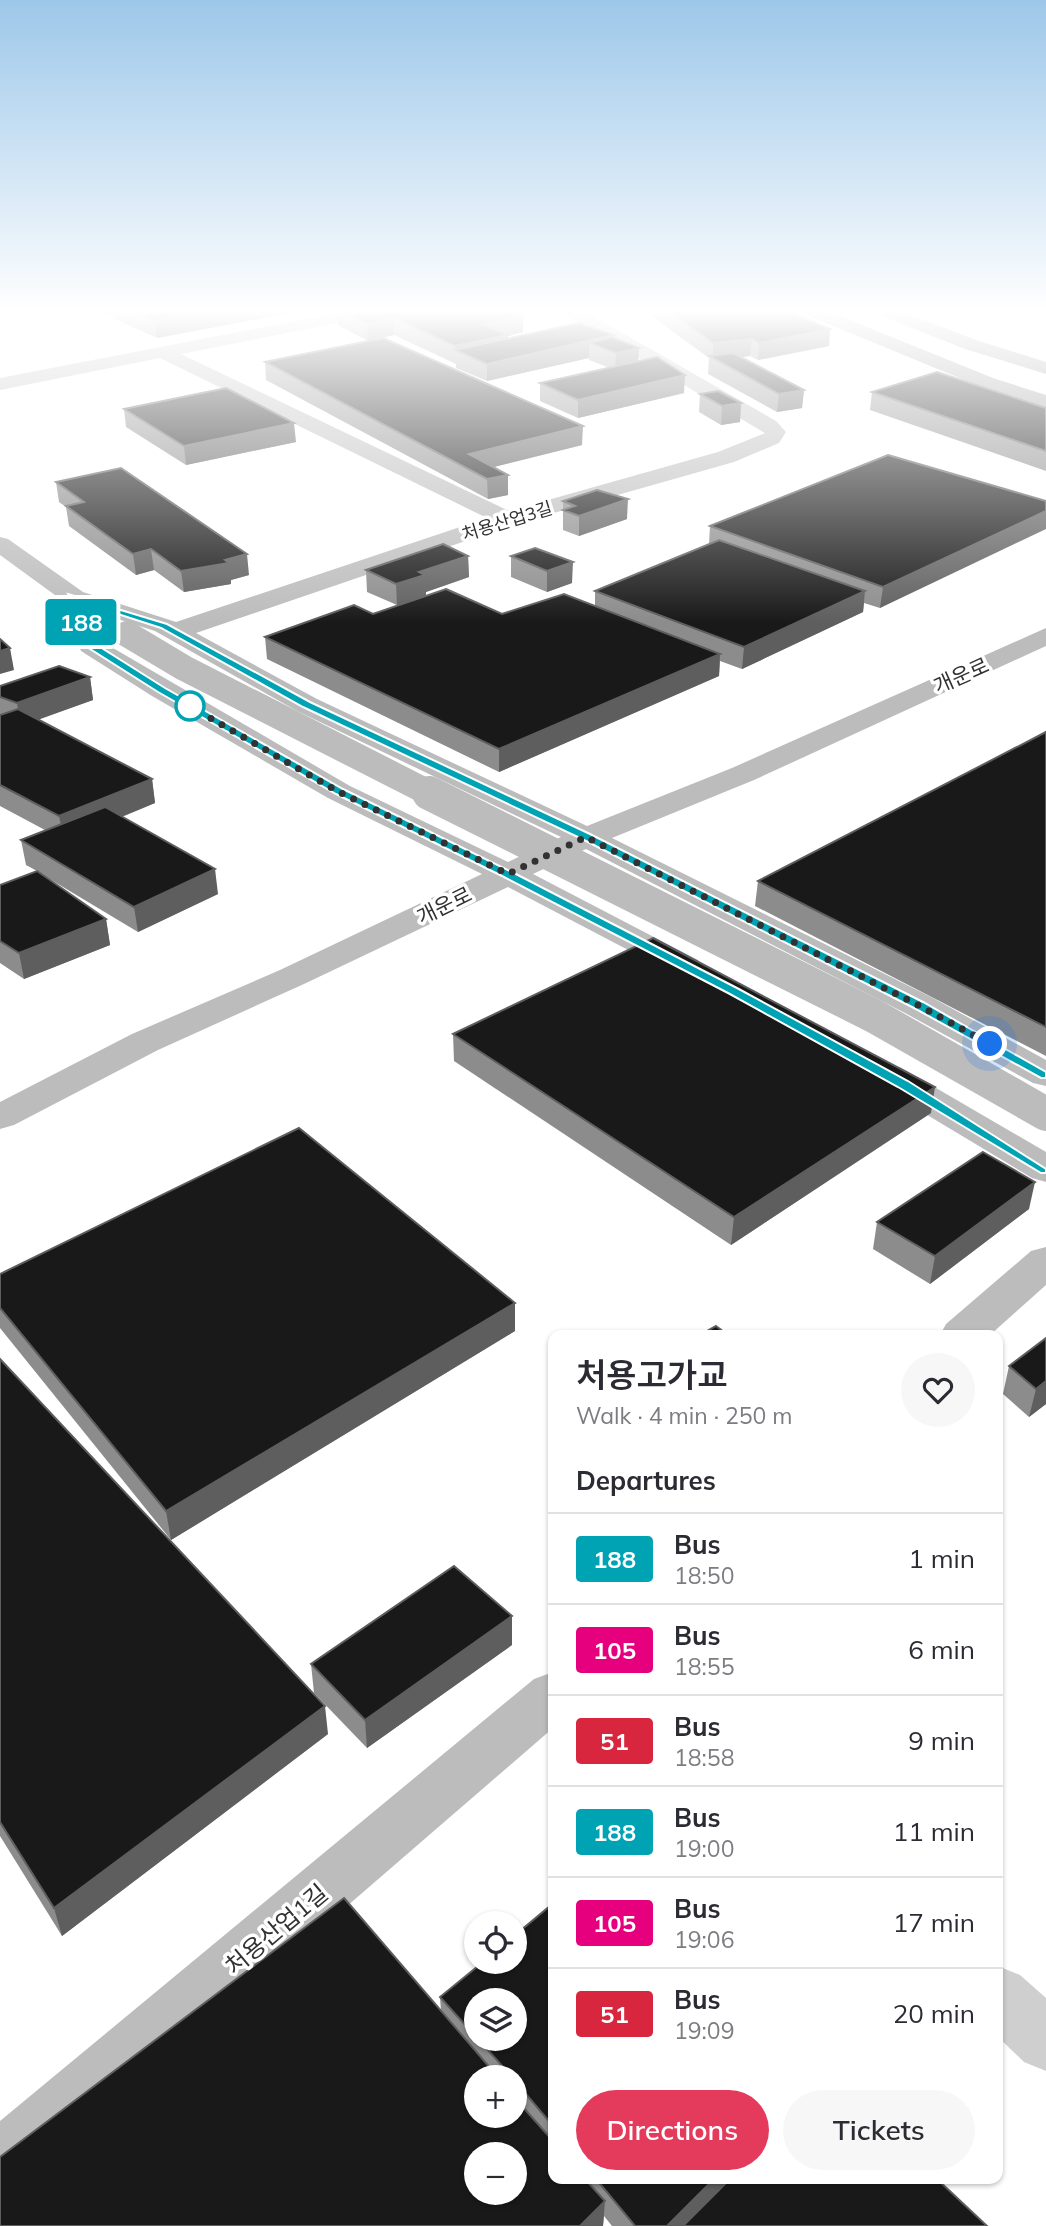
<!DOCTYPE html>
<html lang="en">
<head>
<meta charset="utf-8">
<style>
	:root { --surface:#fff; --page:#f7f7f7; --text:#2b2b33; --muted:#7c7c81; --line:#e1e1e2; --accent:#e43a5c }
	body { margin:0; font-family:Mulish,"Noto Sans KR",sans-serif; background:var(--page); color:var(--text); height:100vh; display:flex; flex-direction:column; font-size:26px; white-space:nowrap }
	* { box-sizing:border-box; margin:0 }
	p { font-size:23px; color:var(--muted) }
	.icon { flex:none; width:38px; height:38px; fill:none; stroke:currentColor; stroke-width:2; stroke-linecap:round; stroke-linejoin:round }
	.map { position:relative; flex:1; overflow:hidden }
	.sheet { position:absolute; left:548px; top:1330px; width:455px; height:854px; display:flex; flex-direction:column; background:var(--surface); border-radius:14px; box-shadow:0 2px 5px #0004 }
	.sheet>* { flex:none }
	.badge { padding:0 14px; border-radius:5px; font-size:24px; line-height:46px }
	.tools { position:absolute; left:464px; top:1911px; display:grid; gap:14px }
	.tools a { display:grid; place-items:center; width:63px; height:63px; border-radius:50%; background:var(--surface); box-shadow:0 2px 5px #0004; font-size:35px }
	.you { position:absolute; width:35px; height:35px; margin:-18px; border:5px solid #fff; border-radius:50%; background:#1a73e8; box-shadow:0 0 0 10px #1a73e833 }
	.map>.badge { position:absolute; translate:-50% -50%; box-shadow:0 0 0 4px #fff }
	h2 { padding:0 28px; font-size:26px; line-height:63px }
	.round { display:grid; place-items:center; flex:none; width:74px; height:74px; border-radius:37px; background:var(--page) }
	.head { display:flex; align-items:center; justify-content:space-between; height:119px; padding:0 28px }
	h1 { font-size:33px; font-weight:600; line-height:52px }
	.button { display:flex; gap:14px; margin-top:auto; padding:14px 28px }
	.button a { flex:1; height:80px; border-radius:42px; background:var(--accent); color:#fff; font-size:28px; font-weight:600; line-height:80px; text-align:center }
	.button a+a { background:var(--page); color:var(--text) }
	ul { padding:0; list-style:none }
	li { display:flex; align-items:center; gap:21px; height:91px; padding:0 28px; border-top:2px solid var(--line) }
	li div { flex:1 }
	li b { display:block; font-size:26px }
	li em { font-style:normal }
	li .badge { min-width:77px; font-weight:700; text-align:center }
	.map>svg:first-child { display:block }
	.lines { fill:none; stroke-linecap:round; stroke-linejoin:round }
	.street { fill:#cfcfcf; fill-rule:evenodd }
	.secondary { fill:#bcbcbc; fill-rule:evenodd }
	.highway { fill:#999; fill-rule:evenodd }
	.secondary-bridge-far1 { stroke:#bcbcbc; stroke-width:26 }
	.secondary-bridge { stroke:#bcbcbc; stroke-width:34 }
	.wall { fill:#8c8c8c; fill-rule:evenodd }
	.shaded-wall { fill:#5e5e5e }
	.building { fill:#191919; stroke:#5e5e5e; stroke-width:2; fill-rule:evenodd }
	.line { fill:#00a3b4; stroke:#fff; stroke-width:2 }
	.walk { stroke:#323232; stroke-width:7; stroke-dasharray:0 12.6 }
	.stop-dot { fill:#fff; stroke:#00a3b4; stroke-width:3.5 }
	.labels { text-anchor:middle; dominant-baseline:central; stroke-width:7; stroke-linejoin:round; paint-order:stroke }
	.far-street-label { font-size:18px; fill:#323232; stroke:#fff }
	.street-label { font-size:21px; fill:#323232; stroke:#fff }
	.near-street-label { font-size:24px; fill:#323232; stroke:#fff }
</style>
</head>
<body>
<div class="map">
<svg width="1046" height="2226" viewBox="0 0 1046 2226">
	<rect width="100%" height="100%" fill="#fff"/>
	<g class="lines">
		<path class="street" d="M 998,1966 L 1020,1975 L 1046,1998 L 1046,2071 L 1024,2062 L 998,2037 Z"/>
		<g class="secondary">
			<path d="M 342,312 L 377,312 L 368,317 L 181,354 L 509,511 L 718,452 L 765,433 L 568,316 L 565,312 L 586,312 L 776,421 L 786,432 L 779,443 L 734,462 L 515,524 L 196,633 L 317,699 L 587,826 L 732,768 L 1046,628 L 1046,646 L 754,780 L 612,838 L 931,997 L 1046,1060 L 1046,1086 L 1033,1083 L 905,1013 L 586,849 L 533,874 L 698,960 L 703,967 L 698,974 L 686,977 L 674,974 L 508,887 L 304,984 L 158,1050 L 14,1125 L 0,1129 L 0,1102 L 132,1034 L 280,970 L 482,874 L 328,798 L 152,696 L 81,651 L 59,598 L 0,555 L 0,537 L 8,539 L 83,592 L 176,622 L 487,518 L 160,358 L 0,390 L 0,378 ZM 102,614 L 155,631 L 297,711 L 561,837 L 508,862 L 350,786 L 101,641 L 92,618 Z"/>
			<path d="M 887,1064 L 900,1067 L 1046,1152 L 1046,1182 L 1032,1178 L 874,1083 L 868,1075 L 874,1067 Z"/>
			<path d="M 1046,1247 L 1046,1285 L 990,1335 L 940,1335 L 946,1324 L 1031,1251 Z"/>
			<path d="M 553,1672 L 553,1728 L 23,2186 L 0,2196 L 0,2121 L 534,1679 Z"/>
		</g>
		<g class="highway">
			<path d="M 806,312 L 830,312 L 993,378 L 1046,395 L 1046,408 L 979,386 L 809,316 Z"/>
			<path d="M 879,312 L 903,312 L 979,341 L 1046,362 L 1046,374 L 965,349 L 882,316 Z"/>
		</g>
		<path class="secondary-bridge-far1" d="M 127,634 L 184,668 L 433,795"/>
		<path class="secondary-bridge" d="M 429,793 L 874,1016 L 1046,1114"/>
	</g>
	<g class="wall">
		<path d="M 100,312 L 295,312 L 157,338 Z"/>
		<path d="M 338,312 L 513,312 L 523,332 L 508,336 L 508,339 L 613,338 L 639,348 L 638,362 L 684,393 L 578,418 L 540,401 L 540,383 L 610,368 L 589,360 L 589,358 L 487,381 L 456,368 L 456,364 L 394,335 L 368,341 L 338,325 Z"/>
		<path d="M 646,312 L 789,312 L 829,346 L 758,360 L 750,356 L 741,357 L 804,390 L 802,408 L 777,412 L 708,374 L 709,358 Z"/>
		<path d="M 265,362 L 582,445 L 493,467 L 508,495 L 488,499 L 266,380 Z"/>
		<path d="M 872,392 L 1046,408 L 1046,471 L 870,410 Z"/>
		<path d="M 700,394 L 741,403 L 740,422 L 721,425 L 699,412 Z"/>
		<path d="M 124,409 L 296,442 L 186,465 L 126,427 Z"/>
		<path d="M 56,482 L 249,575 L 231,580 L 231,584 L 184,592 L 154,570 L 136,575 L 69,526 L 66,507 L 59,502 Z"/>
		<path d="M 563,501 L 627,519 L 579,536 L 563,530 Z"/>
		<path d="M 1046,501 L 880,608 L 864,603 L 863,612 L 742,669 L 720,661 L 719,676 L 499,772 L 267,659 L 265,637 L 373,614 L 397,605 L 367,592 L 366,570 L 468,556 L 469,577 L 426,592 L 426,596 L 502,614 L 595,606 L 595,591 L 709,544 L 710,526 Z"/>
		<path d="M 535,548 L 572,583 L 547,592 L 511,577 L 511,556 Z"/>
		<path d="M 90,677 L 93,700 L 38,719 L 152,779 L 155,803 L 122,817 L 218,894 L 138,932 L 38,872 L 106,919 L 110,945 L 24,979 L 0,963 L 0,885 L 37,871 L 26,865 L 21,840 L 45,830 L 0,806 L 0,686 Z"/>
		<path d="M 1046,732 L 1046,1056 L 755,906 L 758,881 Z"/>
		<path d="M 453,1034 L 931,1113 L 731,1245 L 454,1061 Z"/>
		<path d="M 1029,1209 L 930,1284 L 873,1249 L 877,1222 Z"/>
		<path d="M 0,1274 L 515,1331 L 171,1540 L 0,1328 Z"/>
		<path d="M 1046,1338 L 1046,1404 L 1029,1417 L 1003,1394 L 1009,1366 Z"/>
		<path d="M 0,1359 L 328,1734 L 62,1936 L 0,1836 Z"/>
		<path d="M 512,1645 L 367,1748 L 314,1693 L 311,1664 Z"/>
		<path d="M 553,1910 L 553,2179 L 937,2179 L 987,2226 L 612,2226 L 604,2216 L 603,2226 L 0,2226 L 441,2011 L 440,1997 ZM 476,2000 L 514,2039 L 476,2039 ZM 476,2077 L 514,2077 L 514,2116 Z"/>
	</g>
	<g class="shaded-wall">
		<path d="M 207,312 L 295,312 L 157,338 L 155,321 Z"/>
		<path d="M 523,316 L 523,332 L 508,336 L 508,353 L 455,350 L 455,364 L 455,346 L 483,324 Z"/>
		<path d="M 394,318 L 394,335 L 368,341 L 367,324 Z"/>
		<path d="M 830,329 L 829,346 L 758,360 L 759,343 Z"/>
		<path d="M 613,335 L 613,352 L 589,343 L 589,358 L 487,381 L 487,364 Z"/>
		<path d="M 752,339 L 750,356 L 716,360 L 713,358 L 713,343 Z"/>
		<path d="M 639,348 L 638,365 L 615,370 L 616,353 Z"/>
		<path d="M 685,375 L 684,393 L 578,418 L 578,400 Z"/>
		<path d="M 804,390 L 802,408 L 777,412 L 779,394 Z"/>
		<path d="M 741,403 L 740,422 L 721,425 L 722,406 Z"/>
		<path d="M 294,423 L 296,442 L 186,465 L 184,446 Z"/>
		<path d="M 583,426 L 582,445 L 474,472 L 469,454 Z"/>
		<path d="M 508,475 L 508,495 L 488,499 L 487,479 Z"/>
		<path d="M 628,499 L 627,519 L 579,536 L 579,516 Z"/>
		<path d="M 1046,511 L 1046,529 L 880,608 L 883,587 Z"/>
		<path d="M 151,549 L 154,570 L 136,575 L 133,554 Z"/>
		<path d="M 247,554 L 249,575 L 231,580 L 231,584 L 184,592 L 181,571 Z"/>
		<path d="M 468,556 L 469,577 L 426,592 L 426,596 L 397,605 L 396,584 L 419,572 Z"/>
		<path d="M 573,562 L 572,583 L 547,592 L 547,571 Z"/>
		<path d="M 865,591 L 863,612 L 742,669 L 744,647 Z"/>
		<path d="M 10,648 L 14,670 L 0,674 L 0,651 Z"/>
		<path d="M 720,654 L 719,676 L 499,772 L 499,749 Z"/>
		<path d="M 90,677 L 93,700 L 21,726 L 17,703 Z"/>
		<path d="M 152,779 L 155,803 L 64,840 L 59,816 Z"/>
		<path d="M 215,869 L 218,894 L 138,932 L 134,907 Z"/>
		<path d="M 106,919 L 110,945 L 24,979 L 19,953 Z"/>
		<path d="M 935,1087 L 931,1113 L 731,1245 L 734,1217 Z"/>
		<path d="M 1035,1182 L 1029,1209 L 930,1284 L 935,1256 Z"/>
		<path d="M 515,1303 L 515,1331 L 171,1540 L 166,1511 Z"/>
		<path d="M 1046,1381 L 1046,1404 L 1029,1417 L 1036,1389 Z"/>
		<path d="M 512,1616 L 512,1645 L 367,1748 L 365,1720 Z"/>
		<path d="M 325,1706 L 328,1734 L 62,1936 L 54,1908 Z"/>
		<path d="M 714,2179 L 736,2179 L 689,2226 L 667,2226 Z"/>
		<path d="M 605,2201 L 603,2226 L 580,2226 Z"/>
	</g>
	<g class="building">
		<path d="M 134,312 L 207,312 L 155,321 Z"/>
		<path d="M 344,312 L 513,312 L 523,316 L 483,324 L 508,335 L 455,346 L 394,318 L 367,324 Z"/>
		<path d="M 670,312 L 789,312 L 830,329 L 759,343 L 752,339 L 713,343 Z"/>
		<path d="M 579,323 L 613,335 L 487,364 L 455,350 Z"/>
		<path d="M 612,337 L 639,348 L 616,353 L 589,343 Z"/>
		<path d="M 383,338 L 583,426 L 469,454 L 508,475 L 487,479 L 265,362 Z"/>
		<path d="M 733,353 L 804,390 L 779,394 L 709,356 Z"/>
		<path d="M 657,357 L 685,375 L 578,400 L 540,383 Z"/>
		<path d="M 937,372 L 1046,408 L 1046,451 L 872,392 Z"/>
		<path d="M 226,388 L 294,423 L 184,446 L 124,409 Z"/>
		<path d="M 718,391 L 741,403 L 722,406 L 700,394 Z"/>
		<path d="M 888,455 L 1046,501 L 1046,511 L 883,587 L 710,526 Z"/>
		<path d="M 121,468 L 247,554 L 225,560 L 229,563 L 181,571 L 151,549 L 133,554 L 66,506 L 84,502 L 56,482 Z"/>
		<path d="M 597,490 L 628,499 L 579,516 L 563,510 L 575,506 L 563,501 Z"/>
		<path d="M 719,540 L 865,591 L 744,647 L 595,591 Z"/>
		<path d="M 443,544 L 468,556 L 419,572 L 425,575 L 396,584 L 366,570 Z"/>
		<path d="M 535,548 L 573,562 L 547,571 L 511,556 Z"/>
		<path d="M 446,589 L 502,614 L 564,594 L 720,654 L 499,749 L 265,637 L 354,605 L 373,614 Z"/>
		<path d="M 0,639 L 10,648 L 0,651 Z"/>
		<path d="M 59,666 L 90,677 L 17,703 L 0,697 L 0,686 Z"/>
		<path d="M 18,709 L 152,779 L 59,816 L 0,785 L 0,715 Z"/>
		<path d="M 1046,732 L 1046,1027 L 758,881 Z"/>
		<path d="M 105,807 L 215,869 L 134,907 L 21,840 Z"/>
		<path d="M 37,871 L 106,919 L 19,953 L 0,941 L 0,885 Z"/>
		<path d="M 653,938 L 935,1087 L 734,1217 L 453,1034 Z"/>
		<path d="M 299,1128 L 515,1303 L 166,1511 L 0,1308 L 0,1274 Z"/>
		<path d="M 983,1152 L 1035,1182 L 935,1256 L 877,1222 Z"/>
		<path d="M 716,1326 L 728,1335 L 700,1335 Z"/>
		<path d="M 1046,1338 L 1046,1381 L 1036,1389 L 1009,1366 Z"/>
		<path d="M 0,1359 L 325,1706 L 54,1908 L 0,1822 Z"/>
		<path d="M 454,1566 L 512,1616 L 365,1720 L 311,1664 Z"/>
		<path d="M 344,1898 L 498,2077 L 476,2077 L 476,2116 L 514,2116 L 514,2097 L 553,2141 L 553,2179 L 585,2179 L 605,2201 L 580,2226 L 0,2226 L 0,2157 ZM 476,2154 L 514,2154 L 514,2193 L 476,2193 Z"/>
		<path d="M 550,1906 L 553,1910 L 553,2126 L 514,2080 L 514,2077 L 512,2077 L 478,2039 L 514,2039 L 514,2000 L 476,2000 L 476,2037 L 440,1997 L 483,1962 L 514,1962 L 514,1936 Z"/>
		<path d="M 596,2179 L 714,2179 L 667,2226 L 635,2226 Z"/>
		<path d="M 730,2179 L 937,2179 L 987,2226 L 683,2226 Z"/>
	</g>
	<linearGradient id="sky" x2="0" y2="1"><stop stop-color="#9dc7e9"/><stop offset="0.5" stop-color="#fff"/><stop offset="1" stop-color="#fff" stop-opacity="0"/></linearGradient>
	<rect width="1046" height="623" fill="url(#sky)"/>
	<path class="line" d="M 68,594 L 167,624 L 310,702 L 590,834 L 923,1002 L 1046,1072 L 1046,1078 L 1041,1078 L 914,1008 L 582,839 L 303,707 L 161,628 L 78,601 L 94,643 L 165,688 L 343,789 L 512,872 L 737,988 L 908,1081 L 1046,1169 L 1046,1173 L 1041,1173 L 898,1087 L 728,993 L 504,877 L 336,794 L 158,692 L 87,647 Z"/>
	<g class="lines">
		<path class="walk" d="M 190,706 L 184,703 L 339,792 L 508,874 L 586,837 L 918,1005 L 990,1044"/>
	</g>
	<circle class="stop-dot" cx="190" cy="706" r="14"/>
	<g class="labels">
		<g class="far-street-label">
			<text transform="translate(507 521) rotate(-17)">처용산업3길</text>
		</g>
		<g class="street-label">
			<text transform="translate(961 675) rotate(-24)">개운로</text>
			<text transform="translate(444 905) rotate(-26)">개운로</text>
		</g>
		<g class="near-street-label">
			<text transform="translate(276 1929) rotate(-40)">처용산업1길</text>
		</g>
	</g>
</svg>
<div class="tools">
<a><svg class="icon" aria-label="locate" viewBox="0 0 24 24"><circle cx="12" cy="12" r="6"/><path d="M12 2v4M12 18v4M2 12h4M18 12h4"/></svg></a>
<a><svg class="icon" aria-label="layers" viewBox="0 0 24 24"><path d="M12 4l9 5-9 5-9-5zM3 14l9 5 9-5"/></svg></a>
<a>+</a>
<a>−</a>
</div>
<div class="you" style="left:990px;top:1044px"></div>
<b class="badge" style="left:81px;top:622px;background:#00a3b4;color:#fff">188</b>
<section class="sheet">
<div class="head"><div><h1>처용고가교</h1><p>Walk · 4 min · 250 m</p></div><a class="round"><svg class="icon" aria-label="heart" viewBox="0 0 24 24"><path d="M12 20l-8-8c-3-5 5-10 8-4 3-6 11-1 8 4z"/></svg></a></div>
<h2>Departures</h2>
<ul>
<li><span class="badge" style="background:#00a3b4;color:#fff">188</span><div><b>Bus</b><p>18:50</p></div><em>1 min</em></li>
<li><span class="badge" style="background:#e6007e;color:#fff">105</span><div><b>Bus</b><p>18:55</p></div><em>6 min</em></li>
<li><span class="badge" style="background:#d7263d;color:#fff">51</span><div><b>Bus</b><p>18:58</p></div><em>9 min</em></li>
<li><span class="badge" style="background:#00a3b4;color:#fff">188</span><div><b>Bus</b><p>19:00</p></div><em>11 min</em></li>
<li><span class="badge" style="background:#e6007e;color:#fff">105</span><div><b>Bus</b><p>19:06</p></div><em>17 min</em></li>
<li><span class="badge" style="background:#d7263d;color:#fff">51</span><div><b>Bus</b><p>19:09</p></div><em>20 min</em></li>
</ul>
<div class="button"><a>Directions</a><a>Tickets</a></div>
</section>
</div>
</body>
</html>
